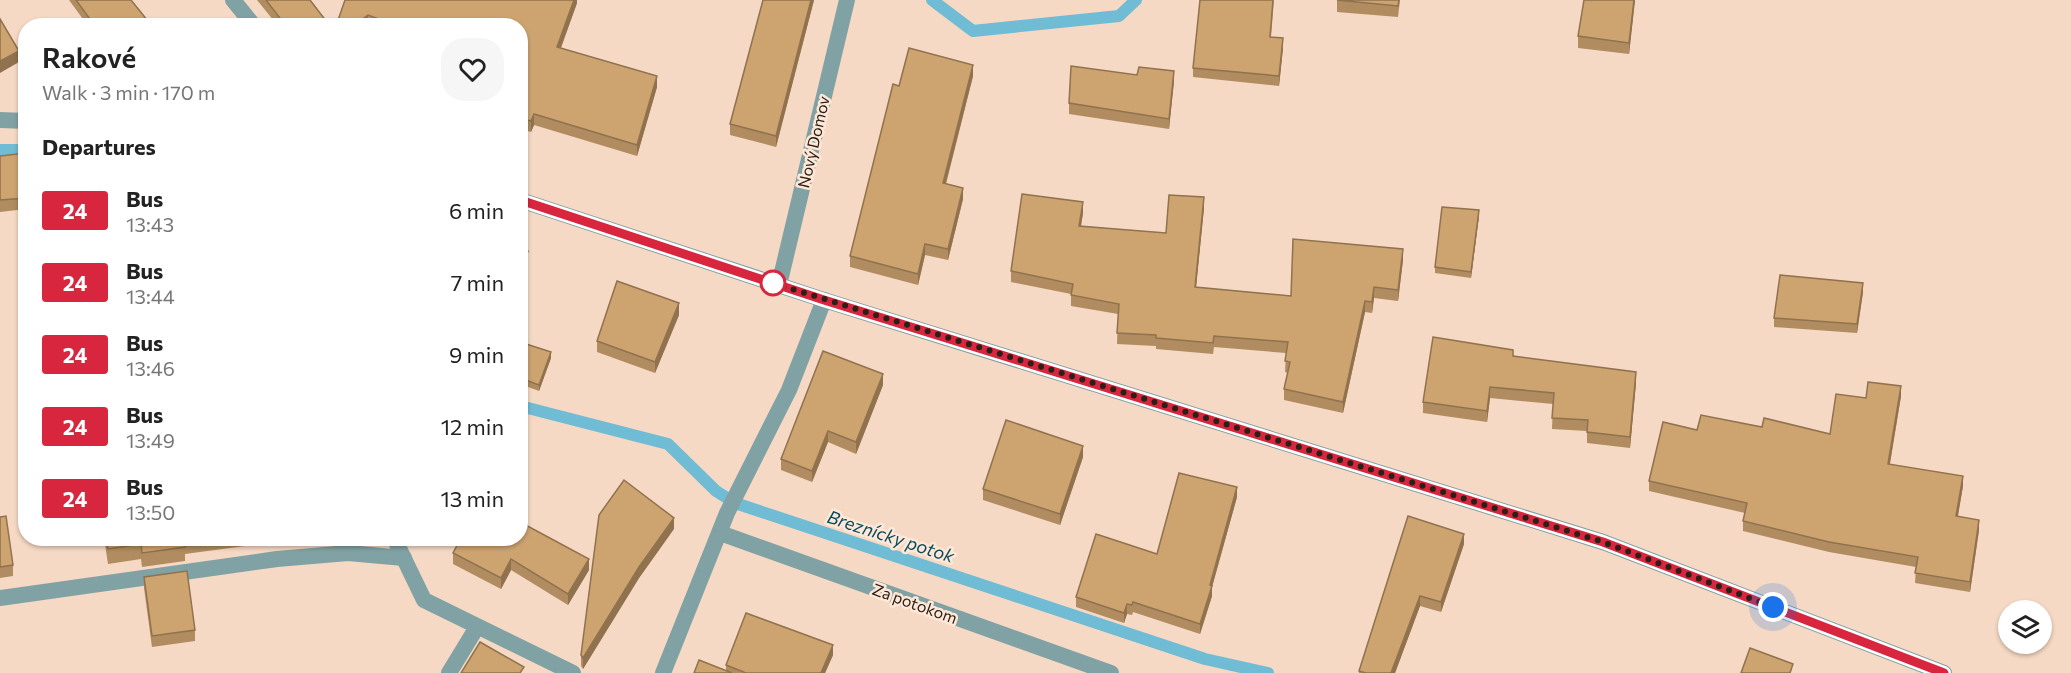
<!DOCTYPE html>
<html lang="en">
<head>
<meta charset="utf-8">
<style>
	:root { --surface:#fff; --page:#f6f6f6; --text:#222; --muted:#767676 }
	body { margin:0; font-family:Commissioner,sans-serif; background:var(--page); color:var(--text); height:100vh; display:flex; flex-direction:column; font-size:22px; white-space:nowrap }
	* { box-sizing:border-box; margin:0 }
	p { font-size:20px; color:var(--muted) }
	.icon { flex:none; width:33px; height:33px; fill:none; stroke:currentColor; stroke-width:2; stroke-linecap:round; stroke-linejoin:round }
	.map { position:relative; flex:1; overflow:hidden }
	.panel { position:absolute; left:18px; top:18px; width:510px; height:528px; display:flex; flex-direction:column; background:var(--surface); border-radius:24px; box-shadow:0 2px 4px #0004 }
	.panel>* { flex:none }
	.badge { padding:0 12px; border-radius:4px; font-size:21px; line-height:39px }
	.tools { position:absolute; left:1998px; top:600px; display:grid; gap:12px }
	.tools a { display:grid; place-items:center; width:54px; height:54px; border-radius:50%; background:var(--surface); box-shadow:0 2px 4px #0004; font-size:30px }
	.you { position:absolute; width:30px; height:30px; margin:-15px; border:4px solid #fff; border-radius:50%; background:#1a73e8; box-shadow:0 0 0 9px #1a73e833 }
	.map>.badge { position:absolute; translate:-50% -50%; box-shadow:0 0 0 3px #fff }
	h2 { padding:0 24px; font-size:22px; line-height:54px }
	.round { display:grid; place-items:center; flex:none; width:63px; height:63px; border-radius:24px; background:var(--page) }
	.head { display:flex; align-items:center; justify-content:space-between; height:102px; padding:0 24px }
	h1 { font-size:28px; font-weight:600; line-height:45px }
	ul { padding:0; list-style:none }
	li { display:flex; align-items:center; gap:18px; height:72px; padding:0 24px }
	li div { flex:1 }
	li b { display:block; font-size:22px }
	li em { font-style:normal }
	li .badge { min-width:66px; font-weight:700; text-align:center }
	.map>svg:first-child { display:block }
	.lines { fill:none; stroke-linecap:round; stroke-linejoin:round }
	.stream { stroke:#6fbcd4; stroke-width:12 }
	.service { stroke:#80a2a4; stroke-width:16 }
	.minor { stroke:#80a2a4; stroke-width:16 }
	.tertiary { stroke:#80a2a4; stroke-width:16 }
	.wall { fill:#b08c60 }
	.shaded-wall { fill:#90724e }
	.building { fill:#cda370; stroke:#90724e; stroke-width:1.5 }
	.line-casing { stroke:#fff; stroke-width:14 }
	.line { stroke:#d7263d; stroke-width:9 }
	.walk { stroke:#2a2018; stroke-width:6; stroke-dasharray:0 10.8 }
	.stop-dot { fill:#fff; stroke:#d7263d; stroke-width:3 }
	.labels { text-anchor:middle; dominant-baseline:central; stroke-width:5; stroke-linejoin:round; paint-order:stroke }
	.street-label { font-size:16px; fill:#2a2018; stroke:#ffe8d7 }
	.water-label { font-size:18px; font-style:italic; fill:#074c5e; stroke:#ffe8d7 }
</style>
</head>
<body>
<div class="map">
<svg width="2071" height="673" viewBox="0 0 2071 673">
	<rect width="100%" height="100%" fill="#f6d9c4"/>
	<g class="lines">
		<g class="stream">
			<path d="M 932,0 L 973,31 L 1119,16 L 1136,0"/>
			<path d="M 0,150 L 26,150"/>
			<path d="M 520,406 L 668,444 L 716,491 L 735,503 L 1205,659 L 1268,673"/>
		</g>
		<g class="service">
			<path d="M 0,598 L 277,559 L 348,553 L 404,558"/>
			<path d="M 449,673 L 477,627"/>
		</g>
		<g class="minor">
			<path d="M 233,0 L 254,26"/>
			<path d="M 779,285 L 847,0"/>
			<path d="M 720,533 L 1111,673"/>
			<path d="M 394,538 L 424,600 L 573,673"/>
			<path d="M 663,673 L 727,513 L 789,390 L 824,300"/>
		</g>
		<g class="tertiary">
			<path d="M 0,120 L 26,121"/>
			<path d="M 520,200 L 824,300 L 1603,542 L 1944,673"/>
		</g>
	</g>
	<g class="wall">
		<path d="M 69,0 L 131,0 L 152,26 L 88,26 Z"/>
		<path d="M 257,0 L 310,0 L 330,26 L 278,26 Z"/>
		<path d="M 345,0 L 577,0 L 577,3 L 561,48 L 657,87 L 637,156 L 534,125 L 531,132 L 520,129 L 520,26 L 336,26 Z"/>
		<path d="M 763,0 L 814,0 L 776,147 L 730,135 L 730,124 Z"/>
		<path d="M 1274,0 L 1271,37 L 1283,48 L 1279,86 L 1193,77 L 1193,68 Z"/>
		<path d="M 1337,0 L 1400,0 L 1398,17 L 1337,12 Z"/>
		<path d="M 1635,0 L 1629,54 L 1578,48 L 1578,36 Z"/>
		<path d="M 973,76 L 946,184 L 963,199 L 948,260 L 925,255 L 918,285 L 850,267 L 850,256 L 899,86 Z"/>
		<path d="M 1174,81 L 1169,129 L 1069,114 L 1069,103 Z"/>
		<path d="M 26,153 L 26,209 L 0,212 L 0,156 Z"/>
		<path d="M 1204,208 L 1196,287 L 1291,296 L 1403,260 L 1398,301 L 1374,298 L 1372,313 L 1365,312 L 1343,413 L 1284,400 L 1284,389 L 1288,373 L 1285,372 L 1286,353 L 1214,347 L 1213,354 L 1156,349 L 1156,346 L 1117,344 L 1118,314 L 1071,306 L 1071,294 L 1011,282 L 1011,271 L 1083,213 L 1081,226 L 1166,233 Z"/>
		<path d="M 1479,216 L 1471,278 L 1435,273 L 1435,267 Z"/>
		<path d="M 1863,292 L 1857,333 L 1774,327 L 1774,318 Z"/>
		<path d="M 679,315 L 655,373 L 597,352 L 597,341 Z"/>
		<path d="M 520,342 L 551,358 L 539,391 L 520,384 Z"/>
		<path d="M 1513,356 L 1636,383 L 1630,448 L 1587,443 L 1587,431 L 1552,429 L 1553,404 L 1490,398 L 1487,422 L 1423,413 L 1423,402 Z"/>
		<path d="M 883,385 L 856,454 L 828,442 L 812,482 L 781,470 L 781,459 Z"/>
		<path d="M 1901,396 L 1890,464 L 1963,486 L 1958,516 L 1979,530 L 1970,592 L 1915,583 L 1916,567 L 1829,552 L 1743,531 L 1743,521 L 1745,513 L 1649,491 L 1649,481 L 1697,430 L 1762,427 L 1830,434 L 1866,398 Z"/>
		<path d="M 1083,457 L 1060,525 L 983,500 L 983,489 Z"/>
		<path d="M 1237,497 L 1212,587 L 1212,596 L 1200,634 L 1133,612 L 1132,615 L 1127,614 L 1124,623 L 1076,607 L 1076,597 L 1157,554 Z"/>
		<path d="M 0,517 L 13,565 L 13,576 L 0,578 Z"/>
		<path d="M 674,529 L 639,578 L 583,669 L 581,666 L 581,655 Z"/>
		<path d="M 104,538 L 304,538 L 185,554 L 185,561 L 142,567 L 141,559 L 108,564 Z"/>
		<path d="M 461,538 L 589,570 L 568,605 L 511,570 L 501,589 L 453,564 L 453,553 Z"/>
		<path d="M 1464,544 L 1441,612 L 1420,606 L 1395,673 L 1359,673 L 1359,671 Z"/>
		<path d="M 144,577 L 195,630 L 195,641 L 152,647 L 144,588 Z"/>
		<path d="M 833,655 L 825,673 L 694,673 L 726,671 L 726,665 Z"/>
	</g>
	<g class="shaded-wall">
		<path d="M 574,0 L 577,0 L 577,3 L 557,58 L 557,47 Z"/>
		<path d="M 811,0 L 814,0 L 776,147 L 776,136 Z"/>
		<path d="M 1634,0 L 1635,0 L 1629,54 L 1629,43 Z"/>
		<path d="M 368,15 L 368,26 L 353,26 Z"/>
		<path d="M 1283,38 L 1283,48 L 1279,86 L 1279,76 Z"/>
		<path d="M 19,51 L 19,62 L 0,73 L 0,61 Z"/>
		<path d="M 973,65 L 973,76 L 943,194 L 943,183 Z"/>
		<path d="M 1174,71 L 1174,81 L 1169,129 L 1169,119 Z"/>
		<path d="M 657,76 L 657,87 L 637,156 L 637,145 Z"/>
		<path d="M 534,114 L 534,125 L 531,132 L 531,121 Z"/>
		<path d="M 963,188 L 963,199 L 948,260 L 948,249 Z"/>
		<path d="M 1204,197 L 1204,208 L 1195,298 L 1195,287 Z"/>
		<path d="M 1083,202 L 1083,213 L 1079,237 L 1079,226 Z"/>
		<path d="M 1479,210 L 1479,216 L 1471,278 L 1471,272 Z"/>
		<path d="M 925,244 L 925,255 L 918,285 L 918,274 Z"/>
		<path d="M 1403,249 L 1403,260 L 1398,301 L 1398,290 Z"/>
		<path d="M 528,251 L 528,262 L 520,285 L 520,274 Z"/>
		<path d="M 1863,283 L 1863,292 L 1857,333 L 1857,324 Z"/>
		<path d="M 1374,287 L 1374,298 L 1372,313 L 1372,302 Z"/>
		<path d="M 1365,301 L 1365,312 L 1343,413 L 1343,402 Z"/>
		<path d="M 679,303 L 679,315 L 655,373 L 655,362 Z"/>
		<path d="M 551,352 L 551,358 L 539,391 L 539,385 Z"/>
		<path d="M 1636,372 L 1636,383 L 1630,448 L 1630,437 Z"/>
		<path d="M 883,374 L 883,385 L 856,454 L 856,442 Z"/>
		<path d="M 1901,386 L 1901,396 L 1888,474 L 1888,464 Z"/>
		<path d="M 1490,387 L 1490,398 L 1487,422 L 1487,411 Z"/>
		<path d="M 828,431 L 828,442 L 812,482 L 812,471 Z"/>
		<path d="M 1083,446 L 1083,457 L 1060,525 L 1060,514 Z"/>
		<path d="M 1963,476 L 1963,486 L 1956,526 L 1956,516 Z"/>
		<path d="M 1237,487 L 1237,497 L 1212,587 L 1212,596 L 1200,634 L 1200,624 Z"/>
		<path d="M 674,518 L 674,529 L 639,578 L 583,669 L 583,658 L 639,567 Z"/>
		<path d="M 1979,520 L 1979,530 L 1970,592 L 1970,582 Z"/>
		<path d="M 1464,534 L 1464,544 L 1441,612 L 1441,602 Z"/>
		<path d="M 511,559 L 511,570 L 501,589 L 501,578 Z"/>
		<path d="M 589,559 L 589,570 L 568,605 L 568,594 Z"/>
		<path d="M 1420,596 L 1420,606 L 1395,673 L 1391,673 Z"/>
		<path d="M 1127,604 L 1127,614 L 1124,623 L 1124,613 Z"/>
		<path d="M 833,645 L 833,655 L 825,673 L 821,673 Z"/>
	</g>
	<g class="building">
		<path d="M 76,0 L 131,0 L 152,26 L 95,26 Z"/>
		<path d="M 266,0 L 310,0 L 330,26 L 286,26 Z"/>
		<path d="M 345,0 L 574,0 L 557,47 L 657,76 L 637,145 L 534,114 L 531,121 L 520,118 L 520,26 L 398,26 L 368,15 L 353,26 L 336,26 Z"/>
		<path d="M 763,0 L 811,0 L 776,136 L 730,124 Z"/>
		<path d="M 1200,0 L 1273,0 L 1270,37 L 1283,38 L 1279,76 L 1193,68 Z"/>
		<path d="M 1337,0 L 1399,0 L 1398,6 Z"/>
		<path d="M 1584,0 L 1634,0 L 1629,43 L 1578,36 Z"/>
		<path d="M 0,19 L 19,51 L 0,61 Z"/>
		<path d="M 208,22 L 209,26 L 190,26 Z"/>
		<path d="M 909,48 L 973,65 L 943,183 L 963,188 L 948,249 L 925,244 L 918,274 L 850,256 L 893,84 L 899,86 Z"/>
		<path d="M 1071,66 L 1137,75 L 1139,67 L 1174,71 L 1169,119 L 1069,103 Z"/>
		<path d="M 26,153 L 26,198 L 0,200 L 0,156 Z"/>
		<path d="M 1022,194 L 1083,202 L 1079,226 L 1166,233 L 1169,195 L 1204,197 L 1195,287 L 1291,296 L 1293,239 L 1403,249 L 1398,290 L 1374,287 L 1372,302 L 1365,301 L 1343,402 L 1284,389 L 1290,362 L 1285,361 L 1288,342 L 1214,336 L 1213,343 L 1156,338 L 1156,335 L 1117,333 L 1119,304 L 1071,295 L 1073,284 L 1011,271 Z"/>
		<path d="M 1442,207 L 1479,210 L 1471,272 L 1435,267 Z"/>
		<path d="M 520,248 L 528,251 L 520,274 Z"/>
		<path d="M 1780,275 L 1863,283 L 1857,324 L 1774,318 Z"/>
		<path d="M 617,281 L 679,303 L 655,362 L 597,341 Z"/>
		<path d="M 1433,337 L 1513,350 L 1513,356 L 1636,372 L 1630,437 L 1587,432 L 1588,420 L 1552,418 L 1554,393 L 1490,387 L 1487,411 L 1423,402 Z"/>
		<path d="M 520,342 L 551,352 L 539,385 L 520,378 Z"/>
		<path d="M 823,351 L 883,374 L 856,442 L 828,431 L 812,471 L 781,459 Z"/>
		<path d="M 1868,382 L 1901,386 L 1888,464 L 1963,476 L 1956,516 L 1979,520 L 1970,582 L 1915,573 L 1918,557 L 1829,542 L 1743,521 L 1747,503 L 1649,481 L 1663,422 L 1697,430 L 1701,415 L 1762,427 L 1764,418 L 1830,434 L 1836,394 L 1866,398 Z"/>
		<path d="M 1006,420 L 1083,446 L 1060,514 L 983,489 Z"/>
		<path d="M 1179,473 L 1237,487 L 1210,585 L 1212,586 L 1200,624 L 1133,602 L 1132,605 L 1127,604 L 1124,613 L 1076,597 L 1096,534 L 1157,554 Z"/>
		<path d="M 624,480 L 674,518 L 639,567 L 583,658 L 581,655 L 599,515 Z"/>
		<path d="M 6,516 L 13,565 L 0,567 L 0,517 Z"/>
		<path d="M 1408,516 L 1464,534 L 1441,602 L 1420,596 L 1391,673 L 1366,673 L 1359,671 Z"/>
		<path d="M 520,522 L 589,559 L 568,594 L 511,559 L 501,578 L 453,553 L 461,538 L 520,538 Z"/>
		<path d="M 106,538 L 187,538 L 184,539 L 185,547 L 142,553 L 141,544 L 108,549 Z"/>
		<path d="M 187,571 L 195,630 L 152,636 L 144,577 Z"/>
		<path d="M 746,613 L 833,645 L 821,673 L 746,673 L 726,665 Z"/>
		<path d="M 480,642 L 524,667 L 520,673 L 461,673 Z"/>
		<path d="M 1750,648 L 1793,664 L 1790,673 L 1741,673 Z"/>
		<path d="M 699,660 L 732,673 L 694,673 Z"/>
	</g>
	<g class="lines">
		<defs>
			<path id="line" d="M 520,200 L 824,300 L 1603,542 L 1944,673"/>
		</defs>
		<use href="#line" class="line-casing"/>
		<use href="#line" class="line"/>
		<path class="walk" d="M 773,283 L 1603,542 L 1773,607"/>
	</g>
	<circle class="stop-dot" cx="773" cy="283" r="12"/>
	<g class="labels">
		<g class="street-label">
			<text transform="translate(813 142) rotate(-77)">Nový Domov</text>
			<text transform="translate(915 603) rotate(20)">Za potokom</text>
		</g>
		<g class="water-label">
			<text transform="translate(891 536) rotate(18)">Breznícky potok</text>
		</g>
	</g>
</svg>
<div class="tools">
<a><svg class="icon" aria-label="layers" viewBox="0 0 24 24"><path d="M12 4l9 5-9 5-9-5zM3 14l9 5 9-5"/></svg></a>
</div>
<div class="you" style="left:1773px;top:607px"></div>
<section class="panel">
<div class="head"><div><h1>Rakové</h1><p>Walk · 3 min · 170 m</p></div><a class="round"><svg class="icon" aria-label="heart" viewBox="0 0 24 24"><path d="M12 20l-8-8c-3-5 5-10 8-4 3-6 11-1 8 4z"/></svg></a></div>
<h2>Departures</h2>
<ul>
<li><span class="badge" style="background:#d7263d;color:#fff">24</span><div><b>Bus</b><p>13:43</p></div><em>6 min</em></li>
<li><span class="badge" style="background:#d7263d;color:#fff">24</span><div><b>Bus</b><p>13:44</p></div><em>7 min</em></li>
<li><span class="badge" style="background:#d7263d;color:#fff">24</span><div><b>Bus</b><p>13:46</p></div><em>9 min</em></li>
<li><span class="badge" style="background:#d7263d;color:#fff">24</span><div><b>Bus</b><p>13:49</p></div><em>12 min</em></li>
<li><span class="badge" style="background:#d7263d;color:#fff">24</span><div><b>Bus</b><p>13:50</p></div><em>13 min</em></li>
</ul>
</section>
</div>
</body>
</html>
